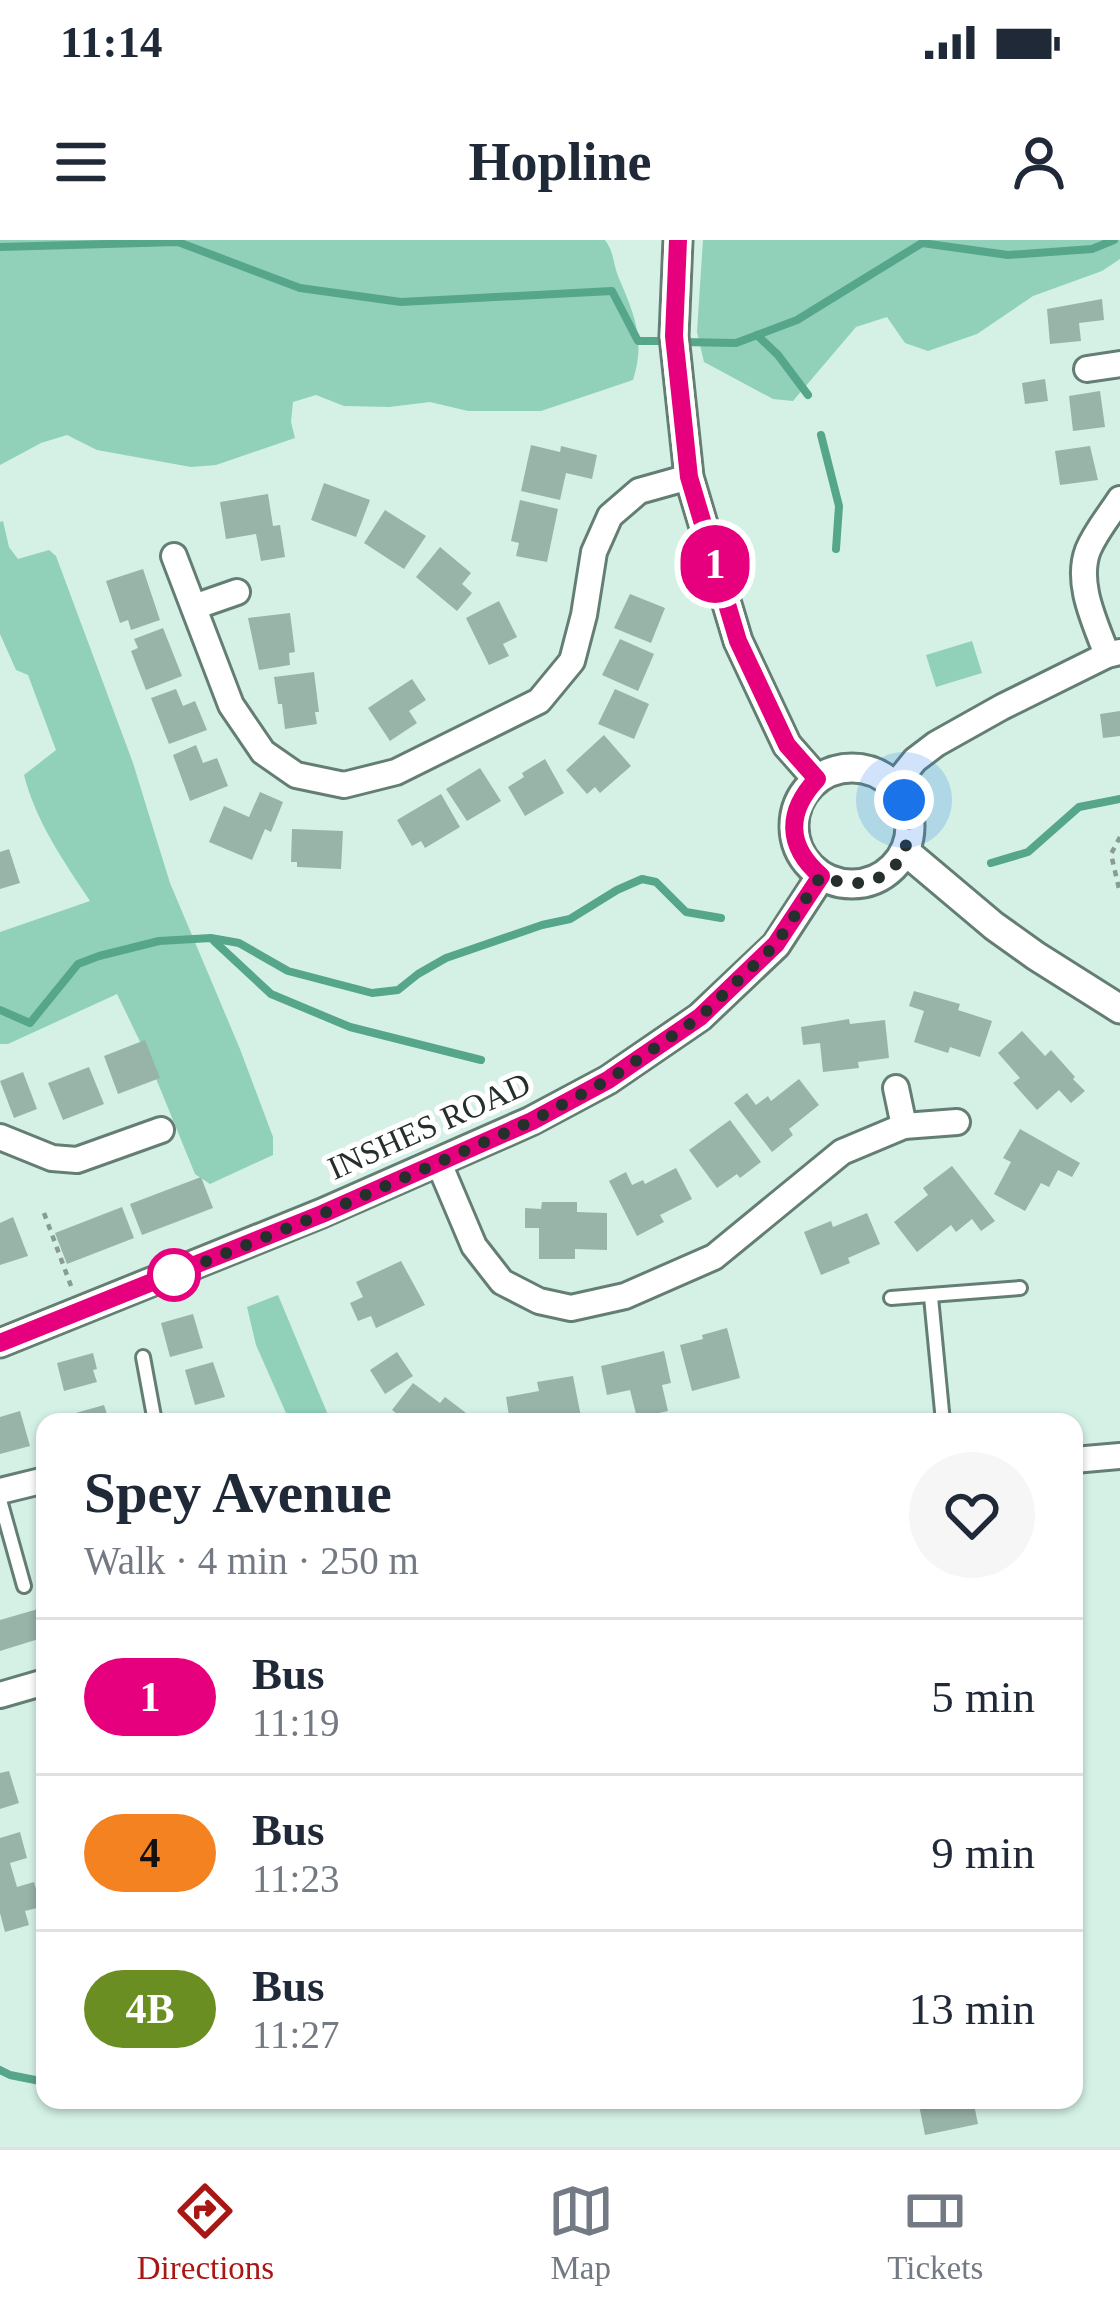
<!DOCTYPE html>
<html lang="en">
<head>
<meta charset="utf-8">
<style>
	:root { --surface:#fff; --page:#f6f6f7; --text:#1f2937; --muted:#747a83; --line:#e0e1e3; --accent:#a91714 }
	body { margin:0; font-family:"Times New Roman",serif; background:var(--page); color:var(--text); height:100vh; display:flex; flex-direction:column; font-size:45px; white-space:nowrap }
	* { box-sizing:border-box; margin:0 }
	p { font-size:39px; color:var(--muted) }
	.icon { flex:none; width:66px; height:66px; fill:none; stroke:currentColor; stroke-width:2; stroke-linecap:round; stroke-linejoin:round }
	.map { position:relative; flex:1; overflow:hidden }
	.panel { position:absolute; left:36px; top:1173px; width:1047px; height:696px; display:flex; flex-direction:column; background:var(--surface); border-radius:24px; box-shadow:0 3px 9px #0004 }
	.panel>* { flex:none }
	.badge { padding:0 24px; border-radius:39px; font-size:42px; line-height:78px }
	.you { position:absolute; width:60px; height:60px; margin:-30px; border:9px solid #fff; border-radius:50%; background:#1a73e8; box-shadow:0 0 0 18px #1a73e833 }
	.map>.badge { position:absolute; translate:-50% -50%; box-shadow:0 0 0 6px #fff }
	.round { display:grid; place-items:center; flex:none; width:126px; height:126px; border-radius:63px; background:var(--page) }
	.summary { display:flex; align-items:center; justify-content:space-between; height:204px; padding:0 48px }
	h1 { font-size:57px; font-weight:700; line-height:90px }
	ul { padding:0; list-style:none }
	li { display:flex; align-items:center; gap:36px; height:156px; padding:0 48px; border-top:3px solid var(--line) }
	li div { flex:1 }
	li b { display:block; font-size:45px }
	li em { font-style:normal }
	li .badge { min-width:132px; font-weight:700; text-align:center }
	.status { display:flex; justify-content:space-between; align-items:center; height:84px; padding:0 60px; background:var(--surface); direction:ltr }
	.status svg { height:33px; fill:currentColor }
	header { display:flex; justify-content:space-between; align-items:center; height:156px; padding:0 48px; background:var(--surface); font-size:54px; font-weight:700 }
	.tab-bar { display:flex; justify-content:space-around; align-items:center; height:168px; border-top:3px solid var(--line); background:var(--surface); font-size:33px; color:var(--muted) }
	.tab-bar a { display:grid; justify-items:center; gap:6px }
	.tab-bar .active { color:var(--accent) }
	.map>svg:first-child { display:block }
	.green { fill:#91d1b9 }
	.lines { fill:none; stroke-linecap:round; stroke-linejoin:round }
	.stream { stroke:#56a68b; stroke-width:8 }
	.building { fill:#98b3a8 }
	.service-casing { stroke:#647e74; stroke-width:18 }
	.minor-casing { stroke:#647e74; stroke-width:30 }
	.tertiary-casing { stroke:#647e74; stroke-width:33 }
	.path { stroke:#889c93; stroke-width:4.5; stroke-dasharray:6 6; stroke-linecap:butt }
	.service { stroke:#fff; stroke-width:12 }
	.minor { stroke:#fff; stroke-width:24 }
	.tertiary { stroke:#fff; stroke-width:27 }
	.line-casing { stroke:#fff; stroke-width:27 }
	.line { stroke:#e6007e; stroke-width:18 }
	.walk { stroke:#252f2b; stroke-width:12; stroke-dasharray:0 21.6 }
	.stop-dot { fill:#fff; stroke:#e6007e; stroke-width:6 }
	.labels { text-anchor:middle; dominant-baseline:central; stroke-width:10; stroke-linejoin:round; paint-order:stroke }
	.street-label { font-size:33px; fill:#252f2b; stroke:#fff }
</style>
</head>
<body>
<div class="status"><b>11:14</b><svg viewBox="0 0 49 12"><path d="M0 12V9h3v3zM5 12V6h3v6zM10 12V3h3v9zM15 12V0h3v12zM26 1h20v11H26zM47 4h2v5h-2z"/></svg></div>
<header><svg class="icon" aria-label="menu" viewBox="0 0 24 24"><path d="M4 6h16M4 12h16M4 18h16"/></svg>Hopline<svg class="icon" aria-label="person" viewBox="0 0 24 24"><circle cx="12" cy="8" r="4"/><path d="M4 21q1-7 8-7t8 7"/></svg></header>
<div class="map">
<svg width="1120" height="1907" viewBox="0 0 1120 1907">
	<rect width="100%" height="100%" fill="#d5f1e5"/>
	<g class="green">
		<path d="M 0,0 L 605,0 C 614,12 613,23 618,36 C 634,74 646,99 633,140 L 541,171 L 468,171 L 430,162 L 389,167 L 344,166 L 316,155 L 293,162 L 291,182 L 295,198 L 216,225 L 191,227 L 97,210 L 67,195 L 41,203 L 0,225 Z"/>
		<path d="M 703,0 L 1120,0 L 1120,19 L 1102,31 L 1033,56 L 977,94 L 928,111 L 905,103 L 887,77 L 856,87 L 793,161 L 773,159 L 704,122 L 697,92 Z"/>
		<path d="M 3,281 L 9,307 L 18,319 L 49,310 L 56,316 L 133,523 L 170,643 L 240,809 L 273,897 L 273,915 L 210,944 L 195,934 L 146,814 L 117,754 L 8,804 L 0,804 L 0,692 L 90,661 C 63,620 36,582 24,535 L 56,510 L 28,435 L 16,430 L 0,394 L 0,282 Z"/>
		<path d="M 972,401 L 982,433 L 936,447 L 926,415 Z"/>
		<path d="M 278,1055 L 331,1182 L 290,1182 L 256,1105 L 247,1067 Z"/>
	</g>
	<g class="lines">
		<g class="stream">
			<path d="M 0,7 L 178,2 L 300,48 L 401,62 L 612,51 L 638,101 L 667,101"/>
			<path d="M 757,95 L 778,115 L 808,155"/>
			<path d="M 682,102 L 736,103 L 797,80 L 922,3 L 1008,15 L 1092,9 L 1114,0"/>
			<path d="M 821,195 L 839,266 L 836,309"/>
			<path d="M 991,623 L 1028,612 L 1079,567 L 1120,559"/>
			<path d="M 214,701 L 271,754 L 350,787 L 481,820"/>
			<path d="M 0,770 L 30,783 L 78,724 L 99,716 L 159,701 L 211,698 L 239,703 L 288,731 L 372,753 L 398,750 L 418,734 L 446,718 L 542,685 L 570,679 L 617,650 L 642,639 L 656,642 L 686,672 L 721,678"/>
			<path d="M 0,1830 L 10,1835 L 45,1842"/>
		</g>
	</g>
	<g class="building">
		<path d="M 1102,59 L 1104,80 L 1079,83 L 1081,101 L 1050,104 L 1047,69 Z"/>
		<path d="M 1045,139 L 1048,161 L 1025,164 L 1022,143 Z"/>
		<path d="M 1100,151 L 1105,187 L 1073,191 L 1069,156 Z"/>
		<path d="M 531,205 L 560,212 L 561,206 L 597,215 L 592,239 L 566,233 L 560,260 L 521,251 Z"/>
		<path d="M 1090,206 L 1098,240 L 1060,245 L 1055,211 Z"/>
		<path d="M 324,243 L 370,260 L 356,297 L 311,280 Z"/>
		<path d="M 268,254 L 273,286 L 280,285 L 285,317 L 261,321 L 256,294 L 226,299 L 220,262 Z"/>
		<path d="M 520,260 L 558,269 L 547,322 L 516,316 L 519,303 L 511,301 Z"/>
		<path d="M 385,270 L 426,296 L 404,329 L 364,303 Z"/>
		<path d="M 440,307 L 471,333 L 462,344 L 472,353 L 457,371 L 416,337 Z"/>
		<path d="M 143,329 L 160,380 L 131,390 L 128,380 L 120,383 L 106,341 Z"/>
		<path d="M 630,354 L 665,368 L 651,403 L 614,388 Z"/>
		<path d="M 499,361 L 517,397 L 503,404 L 509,416 L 489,425 L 466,378 Z"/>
		<path d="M 290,373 L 295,412 L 289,413 L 290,425 L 259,430 L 248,378 Z"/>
		<path d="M 163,388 L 182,436 L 146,450 L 131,411 L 138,408 L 134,399 Z"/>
		<path d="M 620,399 L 654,414 L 638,451 L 602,435 Z"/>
		<path d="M 314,432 L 319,472 L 315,472 L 317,484 L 285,489 L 282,464 L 278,464 L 274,437 Z"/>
		<path d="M 412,439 L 426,460 L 409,471 L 417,483 L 390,501 L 368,468 Z"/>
		<path d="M 176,449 L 183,466 L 195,461 L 207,490 L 169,504 L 151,458 Z"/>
		<path d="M 615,449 L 649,464 L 634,499 L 598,484 Z"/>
		<path d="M 1120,471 L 1120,496 L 1103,498 L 1100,474 Z"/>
		<path d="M 604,495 L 631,526 L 600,553 L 595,547 L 587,554 L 566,530 Z"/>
		<path d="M 196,505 L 203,523 L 217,518 L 228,546 L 190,561 L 173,515 Z"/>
		<path d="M 545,519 L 564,553 L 525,576 L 508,547 L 524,537 L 522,533 Z"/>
		<path d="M 480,528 L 501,561 L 467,581 L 446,549 Z"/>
		<path d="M 260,552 L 283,562 L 271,592 L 265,589 L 252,620 L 209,602 L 224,566 L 249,577 Z"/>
		<path d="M 441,554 L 460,587 L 425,608 L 421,601 L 412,606 L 397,580 Z"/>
		<path d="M 292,589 L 343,591 L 341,629 L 297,627 L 297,622 L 291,622 Z"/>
		<path d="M 9,609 L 20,643 L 0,649 L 0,612 Z"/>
		<path d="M 914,751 L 960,764 L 958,770 L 992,781 L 980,817 L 950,807 L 948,813 L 914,802 L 924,771 L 909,766 Z"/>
		<path d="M 849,779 L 850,784 L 885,780 L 889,818 L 858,822 L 859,828 L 823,832 L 820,803 L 803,805 L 801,787 Z"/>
		<path d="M 1022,791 L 1045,816 L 1051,810 L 1075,837 L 1073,839 L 1085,851 L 1071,863 L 1059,850 L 1037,870 L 1013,843 L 1020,838 L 998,813 Z"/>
		<path d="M 145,800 L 160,838 L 118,854 L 104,816 Z"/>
		<path d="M 89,827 L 104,864 L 63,880 L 48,843 Z"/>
		<path d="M 23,832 L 37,869 L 14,878 L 0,841 Z"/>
		<path d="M 799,839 L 819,865 L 789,889 L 793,895 L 772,912 L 734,863 L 747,853 L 756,865 L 768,856 L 771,861 Z"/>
		<path d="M 730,880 L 761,922 L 740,938 L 737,934 L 717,948 L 689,910 Z"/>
		<path d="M 1020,889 L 1080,923 L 1072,937 L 1058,930 L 1049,947 L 1041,943 L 1025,971 L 994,954 L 1011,922 L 1003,918 Z"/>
		<path d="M 952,926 L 995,981 L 981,991 L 972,979 L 956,992 L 951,985 L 917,1012 L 894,982 L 928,955 L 923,948 Z"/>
		<path d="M 676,928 L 692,959 L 660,975 L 664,982 L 637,996 L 609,941 L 626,932 L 632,945 L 643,940 L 645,944 Z"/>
		<path d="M 201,937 L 213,968 L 142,995 L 130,964 Z"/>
		<path d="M 542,962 L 577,962 L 577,972 L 607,973 L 607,1010 L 575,1009 L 575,1019 L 539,1019 L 539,988 L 525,988 L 525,968 L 541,969 Z"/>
		<path d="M 122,967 L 134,998 L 67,1024 L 55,993 Z"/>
		<path d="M 867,973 L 880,1004 L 848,1018 L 850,1023 L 821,1035 L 804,992 L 831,981 L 833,987 Z"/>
		<path d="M 13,977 L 28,1016 L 0,1025 L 0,983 Z"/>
		<path d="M 401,1021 L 425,1065 L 376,1088 L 371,1076 L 358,1081 L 350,1063 L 363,1057 L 356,1042 Z"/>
		<path d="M 193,1074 L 203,1108 L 170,1117 L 161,1083 Z"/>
		<path d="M 727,1088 L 740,1138 L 692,1151 L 680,1105 L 703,1099 L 702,1095 Z"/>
		<path d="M 664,1111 L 671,1143 L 662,1145 L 668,1171 L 637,1178 L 630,1150 L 607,1155 L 601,1126 Z"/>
		<path d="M 397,1112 L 413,1136 L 385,1154 L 370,1130 Z"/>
		<path d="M 93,1113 L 97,1129 L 93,1130 L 97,1142 L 64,1151 L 57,1123 Z"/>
		<path d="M 213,1122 L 225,1157 L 195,1165 L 185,1130 Z"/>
		<path d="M 573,1136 L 582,1182 L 510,1182 L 506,1157 L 539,1151 L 537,1142 Z"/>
		<path d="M 413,1143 L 440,1163 L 445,1157 L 474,1179 L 471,1182 L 408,1182 L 392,1170 Z"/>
		<path d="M 104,1165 L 108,1177 L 112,1176 L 113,1182 L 74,1182 L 72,1174 Z"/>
		<path d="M 20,1171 L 30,1206 L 0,1214 L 0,1177 Z"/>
		<path d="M 45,1367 L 45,1397 L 0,1411 L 0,1380 Z"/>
		<path d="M 9,1531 L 19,1563 L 0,1569 L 0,1533 Z"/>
		<path d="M 20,1592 L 27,1618 L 10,1623 L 17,1647 L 34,1642 L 41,1667 L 25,1671 L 29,1685 L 5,1692 L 0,1673 L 0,1598 Z"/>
		<path d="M 918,1860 L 973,1860 L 978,1884 L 925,1895 Z"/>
	</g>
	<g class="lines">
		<defs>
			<g id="service">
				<path d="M 931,1057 L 943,1182"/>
				<path d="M 891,1058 L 1020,1048"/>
				<path d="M 143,1117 L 155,1182"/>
				<path d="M 0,1260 L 24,1346"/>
			</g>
			<g id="minor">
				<path d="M 1087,129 L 1120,124"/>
				<path d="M 174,316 L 231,465 L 263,512 L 296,535 L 344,545 L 396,532 L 539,461 L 572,421 L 584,375 L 594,312 L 610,276 L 639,251 L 689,237"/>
				<path d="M 194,367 L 237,352"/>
				<path d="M 1107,415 C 1096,384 1075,344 1088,310 C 1096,291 1109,276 1120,259"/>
				<path d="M 894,546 L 915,520 L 936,504 L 1002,467 L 1107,415 L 1120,412"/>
				<path d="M 896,848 L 904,886"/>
				<path d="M 0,897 L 52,918 L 77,920 L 161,890"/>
				<path d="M 438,921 L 474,1006 L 502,1042 L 539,1061 L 571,1068 L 625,1056 L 714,1017 L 842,912 L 904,886 L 957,882"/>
				<path d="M 1074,1220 L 1120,1216"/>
				<path d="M 0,1251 L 45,1240"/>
				<path d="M 0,1455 L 45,1442"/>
			</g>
			<g id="tertiary">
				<path d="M 678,0 L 674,96 L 689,237 L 738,401 L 787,505 L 817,539"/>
				<circle cx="852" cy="586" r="58"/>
				<path d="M 905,611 L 994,686 L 1036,716 L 1120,769"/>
				<path d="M 0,1103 L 322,973 L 531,881 L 608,840 L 700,777 L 776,705 L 821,636"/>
			</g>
		</defs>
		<use href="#service" class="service-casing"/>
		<use href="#minor" class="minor-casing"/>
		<use href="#tertiary" class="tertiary-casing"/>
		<g class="path">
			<path d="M 1120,597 L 1111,614 L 1120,653"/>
			<path d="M 44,973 L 71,1046"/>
		</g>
		<use href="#service" class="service"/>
		<use href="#minor" class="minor"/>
		<use href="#tertiary" class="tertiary"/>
	</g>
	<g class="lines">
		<defs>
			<path id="line" d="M 0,1103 L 322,974 L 532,881 L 608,840 L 700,777 L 776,704 L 821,636 C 786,606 786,572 817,539 L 787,505 L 738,401 L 689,237 L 674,96 L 678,0"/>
		</defs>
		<use href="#line" class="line-casing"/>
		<use href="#line" class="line"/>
		<path class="walk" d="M 174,1035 L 170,1036 L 322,974 L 532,881 L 608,840 L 700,777 L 776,704 L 821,636 C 878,660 923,620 904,560"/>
	</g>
	<circle class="stop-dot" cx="174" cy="1035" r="24"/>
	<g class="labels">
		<g class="street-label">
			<text transform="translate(429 886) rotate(-24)">INSHES ROAD</text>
		</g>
	</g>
</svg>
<div class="you" style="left:904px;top:560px"></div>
<b class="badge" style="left:715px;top:324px;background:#e6007e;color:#fff">1</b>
<section class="panel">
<div class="summary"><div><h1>Spey Avenue</h1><p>Walk · 4 min · 250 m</p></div><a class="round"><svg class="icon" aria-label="heart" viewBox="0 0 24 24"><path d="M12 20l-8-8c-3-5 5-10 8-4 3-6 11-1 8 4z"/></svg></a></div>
<ul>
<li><span class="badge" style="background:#e6007e;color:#fff">1</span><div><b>Bus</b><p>11:19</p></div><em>5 min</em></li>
<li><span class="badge" style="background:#f58220;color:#111">4</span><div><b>Bus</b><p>11:23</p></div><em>9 min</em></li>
<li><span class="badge" style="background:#6b8e23;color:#fff">4B</span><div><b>Bus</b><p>11:27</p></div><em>13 min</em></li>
</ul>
</section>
</div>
<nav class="tab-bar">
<a class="active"><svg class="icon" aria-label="directions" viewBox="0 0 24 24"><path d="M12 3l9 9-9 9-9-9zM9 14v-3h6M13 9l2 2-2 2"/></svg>Directions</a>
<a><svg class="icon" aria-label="map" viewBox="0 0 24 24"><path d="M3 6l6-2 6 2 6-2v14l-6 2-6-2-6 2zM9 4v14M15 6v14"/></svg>Map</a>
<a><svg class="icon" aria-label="tickets" viewBox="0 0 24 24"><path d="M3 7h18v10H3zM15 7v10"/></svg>Tickets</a>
</nav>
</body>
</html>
